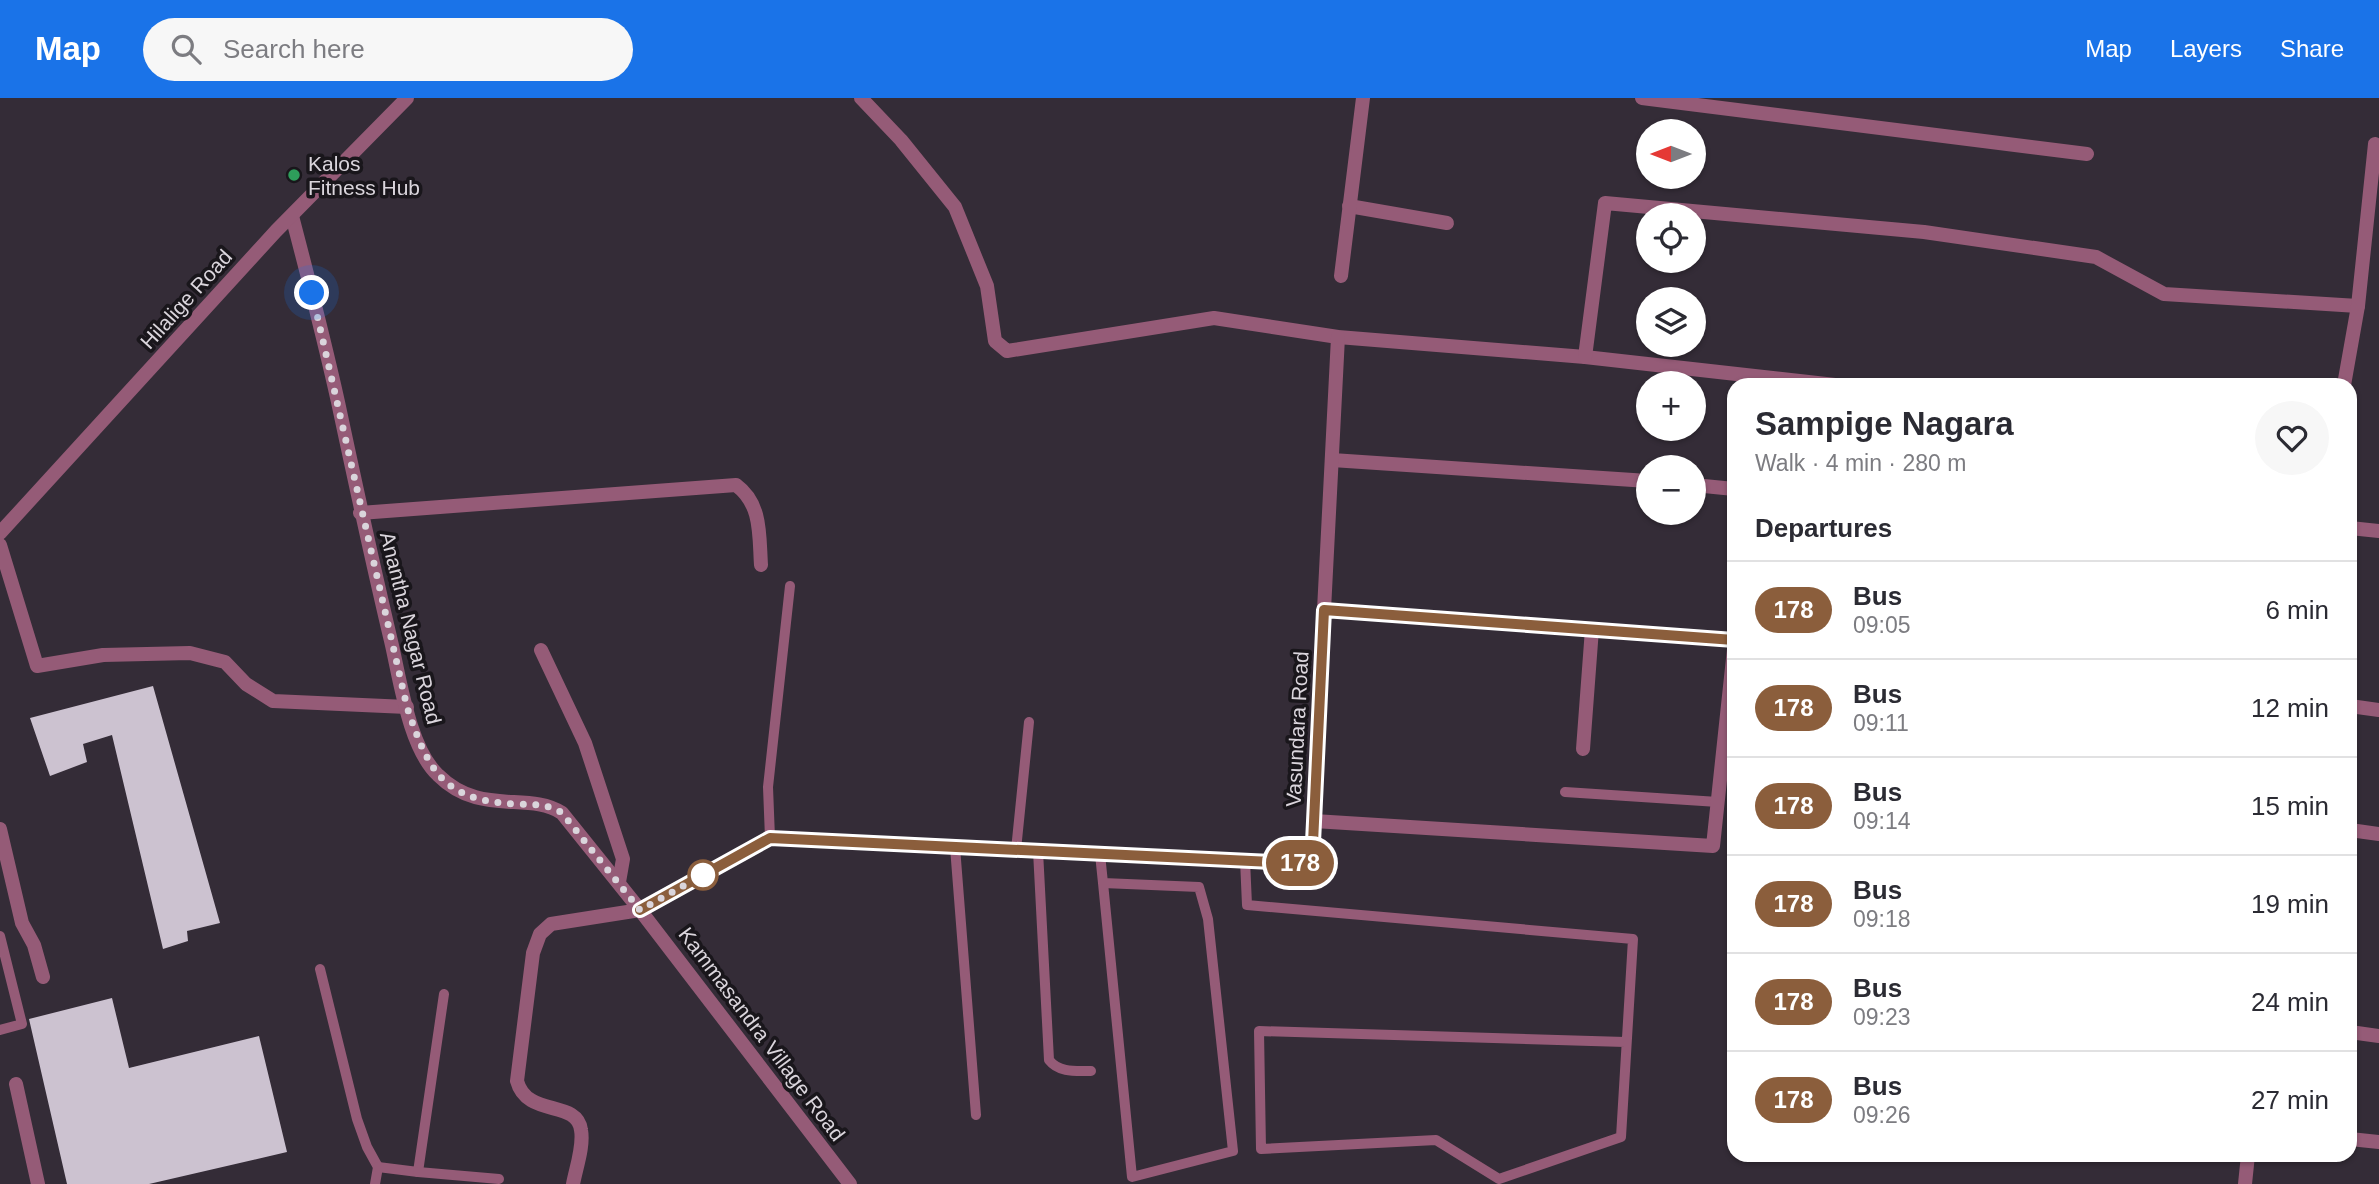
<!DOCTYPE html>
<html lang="en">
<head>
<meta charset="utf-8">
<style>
	:root { --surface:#fff; --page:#f7f7f7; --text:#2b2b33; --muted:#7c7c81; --line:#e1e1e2; --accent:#1a73e8 }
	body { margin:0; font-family:Arial,sans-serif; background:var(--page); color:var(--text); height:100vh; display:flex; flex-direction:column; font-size:26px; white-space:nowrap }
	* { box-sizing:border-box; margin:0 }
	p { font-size:23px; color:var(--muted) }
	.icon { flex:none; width:38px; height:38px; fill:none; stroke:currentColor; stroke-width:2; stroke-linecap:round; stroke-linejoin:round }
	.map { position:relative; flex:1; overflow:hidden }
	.sheet { position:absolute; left:1727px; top:280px; width:630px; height:784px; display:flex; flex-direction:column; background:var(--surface); border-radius:21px; box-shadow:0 2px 5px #0004 }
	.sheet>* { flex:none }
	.badge { padding:0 14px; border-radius:23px; font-size:24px; line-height:46px }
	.needle { width:46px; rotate:270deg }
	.controls { position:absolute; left:1636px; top:21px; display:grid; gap:14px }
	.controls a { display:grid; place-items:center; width:70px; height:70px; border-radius:50%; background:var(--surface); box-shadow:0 2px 5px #0004; font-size:35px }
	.you { position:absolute; width:35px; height:35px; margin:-18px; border:5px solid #fff; border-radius:50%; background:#1a73e8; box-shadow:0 0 0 10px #1a73e833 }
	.map>.badge { position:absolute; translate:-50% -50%; box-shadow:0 0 0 4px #fff }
	h2 { padding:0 28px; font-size:26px; line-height:63px }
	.round { display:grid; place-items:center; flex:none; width:74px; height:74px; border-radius:37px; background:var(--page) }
	.head { display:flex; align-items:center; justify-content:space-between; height:119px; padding:0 28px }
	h1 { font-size:33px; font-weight:700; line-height:52px }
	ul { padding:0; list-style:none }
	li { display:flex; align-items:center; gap:21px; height:98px; padding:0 28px; border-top:2px solid var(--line) }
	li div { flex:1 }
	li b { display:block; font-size:26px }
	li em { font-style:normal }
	li .badge { min-width:77px; font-weight:700; text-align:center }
	header { display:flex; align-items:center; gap:42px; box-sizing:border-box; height:98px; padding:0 35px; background:var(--accent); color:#fff }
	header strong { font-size:33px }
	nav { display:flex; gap:38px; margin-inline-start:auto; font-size:24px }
	.search { width:490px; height:63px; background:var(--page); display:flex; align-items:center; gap:18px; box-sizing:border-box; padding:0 24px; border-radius:38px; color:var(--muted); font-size:26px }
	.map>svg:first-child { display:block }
	.building { fill:#ccc2d0 }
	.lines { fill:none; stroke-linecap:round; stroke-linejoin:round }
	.service { stroke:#955b77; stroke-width:10 }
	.minor { stroke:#955b77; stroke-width:14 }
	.tertiary { stroke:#955b77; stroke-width:14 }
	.line-casing { stroke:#fff; stroke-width:16 }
	.line { stroke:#8b5e3c; stroke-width:10 }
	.walk { stroke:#dad5dc; stroke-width:7; stroke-dasharray:0 12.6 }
	.leisure-dot { fill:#2e9e5b; stroke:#19161b; stroke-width:2.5 }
	.stop-dot { fill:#fff; stroke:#8b5e3c; stroke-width:3.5 }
	.labels { text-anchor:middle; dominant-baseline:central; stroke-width:7; stroke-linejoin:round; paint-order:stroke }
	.poi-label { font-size:21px; fill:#dad5dc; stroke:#19161b; text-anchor:start }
	.street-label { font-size:21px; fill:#dad5dc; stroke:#19161b }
</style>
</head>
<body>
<header>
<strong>Map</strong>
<div class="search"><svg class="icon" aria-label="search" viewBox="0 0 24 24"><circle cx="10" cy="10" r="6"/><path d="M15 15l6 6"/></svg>Search here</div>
<nav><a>Map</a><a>Layers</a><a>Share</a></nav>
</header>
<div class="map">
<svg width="2379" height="1086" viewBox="0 0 2379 1086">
	<rect width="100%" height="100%" fill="#342c37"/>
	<g class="building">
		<path d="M 153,588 L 220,825 L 187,833 L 188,843 L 163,851 L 112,637 L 83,646 L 87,664 L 50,678 L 30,620 Z"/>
		<path d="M 112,900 L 129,970 L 259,938 L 287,1054 L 149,1086 L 67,1086 L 29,921 Z"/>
	</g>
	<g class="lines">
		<g class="service">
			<path d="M 1565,694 L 1718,704"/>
			<path d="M 770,740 L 768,689 L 790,488"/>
			<path d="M 955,749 L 976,1017"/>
			<path d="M 1016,752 L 1029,624"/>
			<path d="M 1038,753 L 1049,962 C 1059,975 1076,973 1091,973"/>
			<path d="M 1100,756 L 1103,785 L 1132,1079 L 1233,1053 L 1208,821 L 1199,789 L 1103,785"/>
			<path d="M 1245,762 L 1247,807 L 1633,841 L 1621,1039 L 1499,1081 L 1436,1042 L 1261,1051 L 1259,933 L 1625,944"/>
			<path d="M 0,838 L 22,926 L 0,932"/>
			<path d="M 320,871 L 357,1021 L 367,1049 L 378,1069 L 375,1086"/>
			<path d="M 378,1069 L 418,1074 L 444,896"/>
			<path d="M 418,1074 L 499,1081"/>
		</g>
		<g class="minor">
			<path d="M 861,0 L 901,42 L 955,109 L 987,188 L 995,243 L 1007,253 L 1214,220 L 1338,239 L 1585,259 L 1835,287"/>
			<path d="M 1642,0 L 2087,56"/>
			<path d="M 1349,108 L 1447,125"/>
			<path d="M 1341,178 L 1363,0"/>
			<path d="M 1585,259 L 1605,105 L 1924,134 L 2096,159 L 2164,196 L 2358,208"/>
			<path d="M 2344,287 L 2358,208 L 2375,46"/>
			<path d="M 1332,362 L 1648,383"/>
			<path d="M 1694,387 L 1734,391"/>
			<path d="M 360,415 L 736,387 C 762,406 759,437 761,467"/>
			<path d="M 2350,430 L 2379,433"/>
			<path d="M 0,447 L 37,568 L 103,557 L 190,555 L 225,564 L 246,586 L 273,603 L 407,609"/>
			<path d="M 1324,512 L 1338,239"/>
			<path d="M 541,552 L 585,645 L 623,761 L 619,784"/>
			<path d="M 2350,608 L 2379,612"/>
			<path d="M 1583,651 L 1592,531"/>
			<path d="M 1314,723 L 1713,748 L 1734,551"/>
			<path d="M 0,731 L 22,825 L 34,847 L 43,879"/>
			<path d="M 2350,732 L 2379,736"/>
			<path d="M 640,812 L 770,740 L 1312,766 L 1324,512 L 1734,542"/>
			<path d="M 2350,934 L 2379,938"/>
			<path d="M 16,986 L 38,1086"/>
			<path d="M 2350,1041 L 2379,1044"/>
			<path d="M 2245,1086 L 2248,1057"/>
		</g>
		<g class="tertiary">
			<path d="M 292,118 C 308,179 324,241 338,304 C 355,384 372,463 391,543 C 400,581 409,650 438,677 C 480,719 528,693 562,715 L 640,812 L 551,826 L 540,836 L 533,855 L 517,983 C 527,1020 577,1001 581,1032 C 584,1048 576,1070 573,1086"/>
			<path d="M 0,435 L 276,133 L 407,0"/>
			<path d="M 640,812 L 850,1086"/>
		</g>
	</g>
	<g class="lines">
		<defs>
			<path id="line" d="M 640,812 L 770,740 L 1312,766 L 1324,512 L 1734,542"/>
		</defs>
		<use href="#line" class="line-casing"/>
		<use href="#line" class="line"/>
		<path class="walk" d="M 312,195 L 407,609 C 428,671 441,702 514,706 C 531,707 547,705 562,715 L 640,812 L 705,776 L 703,777"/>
	</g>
	<circle class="leisure-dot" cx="294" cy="77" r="7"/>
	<circle class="stop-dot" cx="703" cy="777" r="14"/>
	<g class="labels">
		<g class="poi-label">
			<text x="308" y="65">Kalos<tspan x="308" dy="24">Fitness Hub</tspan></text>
		</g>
		<g class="street-label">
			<text transform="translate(186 201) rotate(-48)">Hilalige Road</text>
			<text transform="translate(411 530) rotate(76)">Anantha Nagar Road</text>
			<text transform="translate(1297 631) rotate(-87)">Vasundara Road</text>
			<text transform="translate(762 936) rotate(53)">Kammasandra Village Road</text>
		</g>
	</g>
</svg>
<div class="controls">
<a><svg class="needle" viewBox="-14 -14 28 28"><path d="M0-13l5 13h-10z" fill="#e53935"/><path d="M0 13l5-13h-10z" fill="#7c7c81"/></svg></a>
<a><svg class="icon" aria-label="locate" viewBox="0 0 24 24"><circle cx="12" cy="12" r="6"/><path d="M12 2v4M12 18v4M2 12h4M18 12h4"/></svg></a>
<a><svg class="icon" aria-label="layers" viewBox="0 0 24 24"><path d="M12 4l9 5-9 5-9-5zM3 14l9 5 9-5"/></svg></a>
<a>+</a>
<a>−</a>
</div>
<div class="you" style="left:312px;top:195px"></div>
<b class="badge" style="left:1300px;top:765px;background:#8b5e3c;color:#fff">178</b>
<section class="sheet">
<div class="head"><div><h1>Sampige Nagara</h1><p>Walk · 4 min · 280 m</p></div><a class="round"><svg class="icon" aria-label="heart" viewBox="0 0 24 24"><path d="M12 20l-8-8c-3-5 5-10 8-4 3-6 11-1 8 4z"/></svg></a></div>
<h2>Departures</h2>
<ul>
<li><span class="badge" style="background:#8b5e3c;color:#fff">178</span><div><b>Bus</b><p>09:05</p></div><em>6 min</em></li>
<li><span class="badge" style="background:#8b5e3c;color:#fff">178</span><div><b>Bus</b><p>09:11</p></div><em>12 min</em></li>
<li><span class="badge" style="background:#8b5e3c;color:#fff">178</span><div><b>Bus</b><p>09:14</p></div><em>15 min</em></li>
<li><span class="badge" style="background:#8b5e3c;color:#fff">178</span><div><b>Bus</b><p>09:18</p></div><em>19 min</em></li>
<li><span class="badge" style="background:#8b5e3c;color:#fff">178</span><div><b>Bus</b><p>09:23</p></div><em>24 min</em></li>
<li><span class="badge" style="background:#8b5e3c;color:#fff">178</span><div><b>Bus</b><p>09:26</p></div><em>27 min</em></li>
</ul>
</section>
</div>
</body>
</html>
